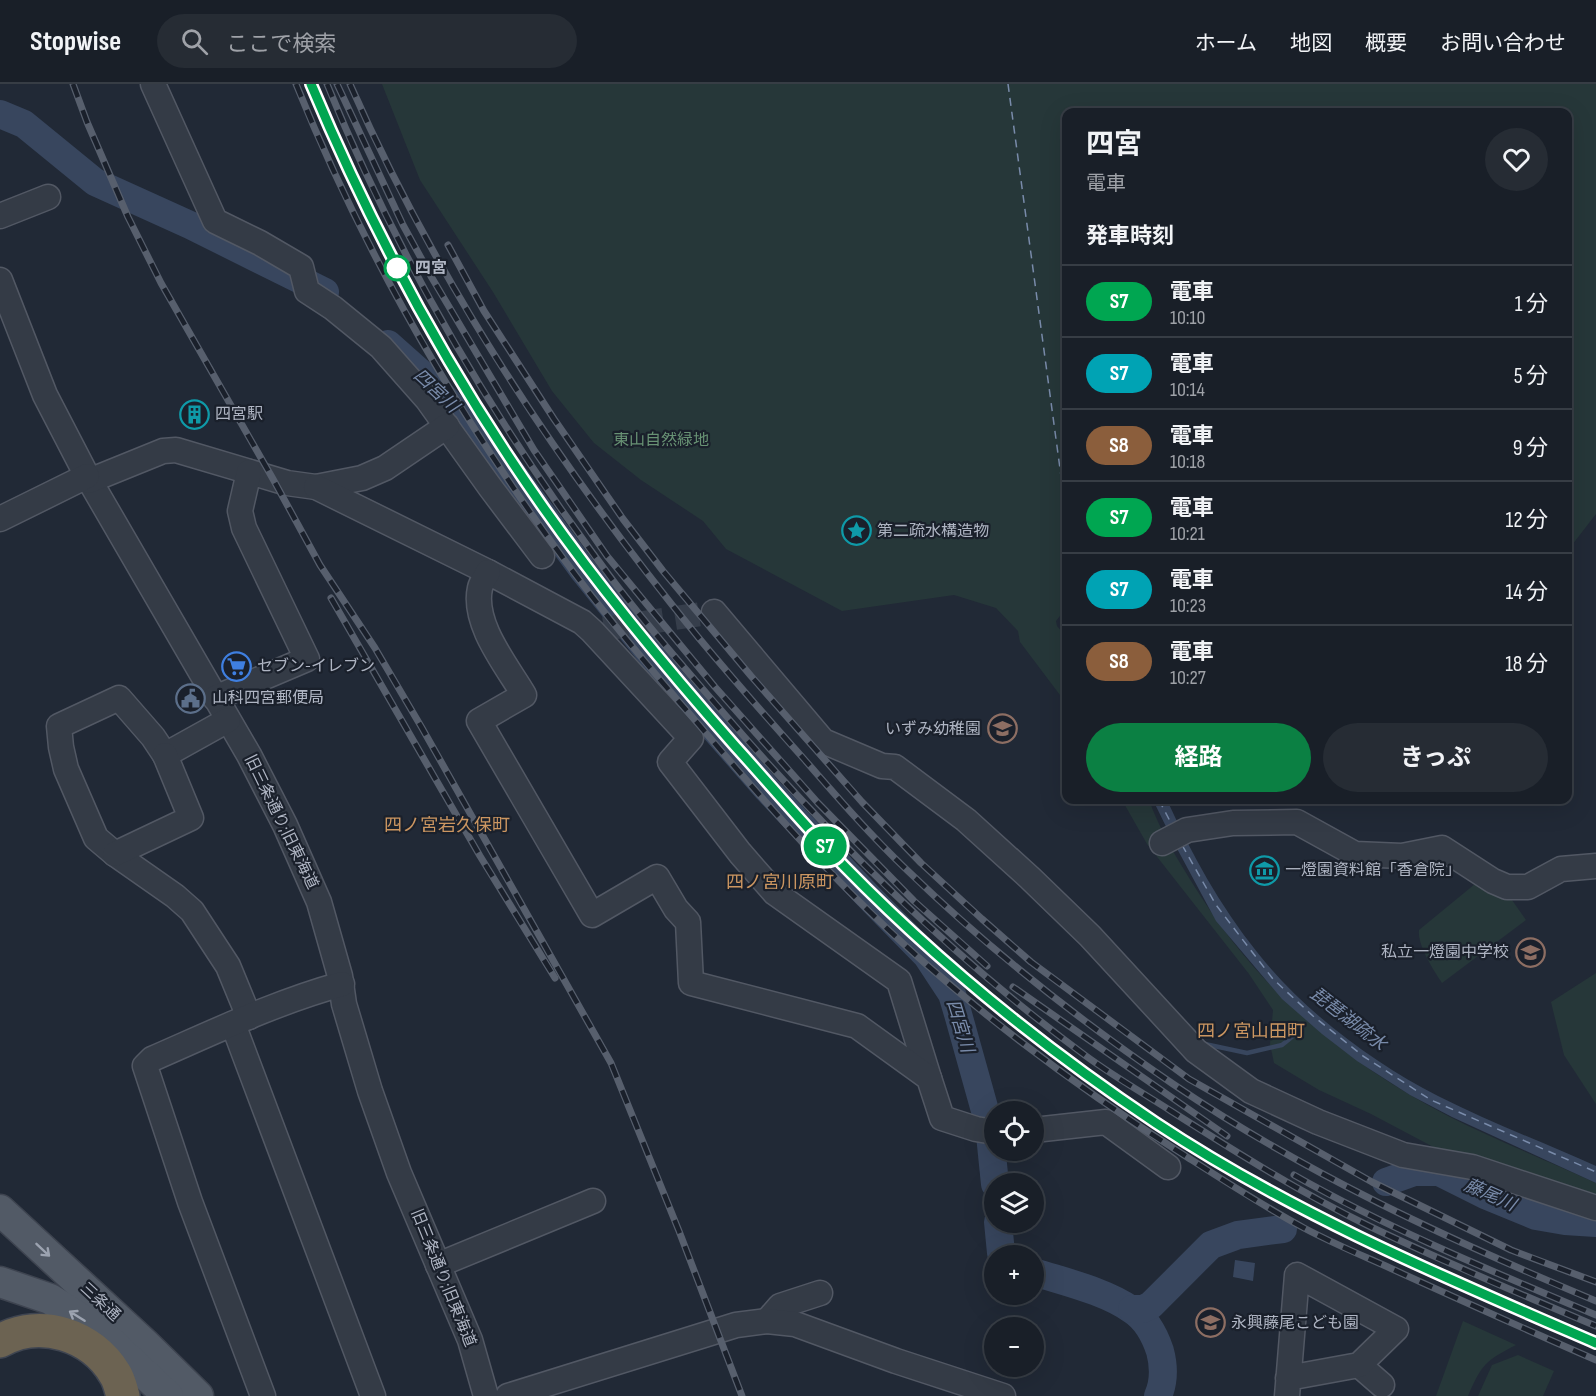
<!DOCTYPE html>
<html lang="ja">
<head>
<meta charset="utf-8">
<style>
	:root { --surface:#191f28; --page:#262c34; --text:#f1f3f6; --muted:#9fa2a8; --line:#373d45; --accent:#0b8043 }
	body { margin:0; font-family:"Sofia Sans Condensed","Noto Sans JP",sans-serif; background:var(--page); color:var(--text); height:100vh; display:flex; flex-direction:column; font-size:22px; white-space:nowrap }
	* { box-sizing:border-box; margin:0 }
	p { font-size:20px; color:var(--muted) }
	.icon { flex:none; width:33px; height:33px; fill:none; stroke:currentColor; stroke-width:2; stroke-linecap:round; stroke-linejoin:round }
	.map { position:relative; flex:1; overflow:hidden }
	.drawer { position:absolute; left:1062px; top:24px; width:510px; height:696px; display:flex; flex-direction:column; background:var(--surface); border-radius:12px; box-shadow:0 6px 24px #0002,0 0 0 2px var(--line) }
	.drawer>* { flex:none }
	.badge { padding:0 12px; border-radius:20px; font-size:21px; line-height:39px }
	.buttons { position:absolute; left:984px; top:1017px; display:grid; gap:12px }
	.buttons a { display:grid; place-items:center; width:60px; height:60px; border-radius:50%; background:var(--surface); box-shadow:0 6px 24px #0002,0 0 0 2px var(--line); font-size:30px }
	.map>.badge { position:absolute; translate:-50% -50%; box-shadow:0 0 0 3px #fff }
	h2 { padding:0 24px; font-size:22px; line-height:54px }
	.round { display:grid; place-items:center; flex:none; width:63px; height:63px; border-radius:32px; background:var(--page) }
	.summary { display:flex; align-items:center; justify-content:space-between; height:102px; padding:0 24px }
	h1 { font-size:28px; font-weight:700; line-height:45px }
	.action { display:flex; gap:12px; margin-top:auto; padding:12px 24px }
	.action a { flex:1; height:69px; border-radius:36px; background:var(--accent); color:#fff; font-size:24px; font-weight:700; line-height:69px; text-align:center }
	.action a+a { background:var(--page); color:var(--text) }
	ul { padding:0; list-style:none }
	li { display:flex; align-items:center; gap:18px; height:72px; padding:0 24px; border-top:2px solid var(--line) }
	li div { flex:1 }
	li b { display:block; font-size:22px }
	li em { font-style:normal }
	li .badge { min-width:66px; font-weight:700; text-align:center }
	header { display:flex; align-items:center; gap:36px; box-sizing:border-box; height:84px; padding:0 30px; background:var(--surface); border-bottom:2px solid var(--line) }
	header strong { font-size:28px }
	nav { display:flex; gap:33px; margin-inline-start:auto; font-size:21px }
	.search { width:420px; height:54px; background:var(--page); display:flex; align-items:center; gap:15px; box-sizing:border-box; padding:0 21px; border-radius:33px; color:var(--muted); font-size:22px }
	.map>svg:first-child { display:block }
	.green { fill:#263739 }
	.water { fill:#38465e }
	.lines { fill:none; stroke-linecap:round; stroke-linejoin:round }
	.stream { stroke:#38465e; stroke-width:4.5 }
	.river { stroke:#38465e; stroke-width:28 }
	.ferry { stroke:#798baa; stroke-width:1.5; stroke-dasharray:8 6; stroke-linecap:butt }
	.minor-tunnel { stroke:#363e4b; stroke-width:24; stroke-dasharray:24 12; stroke-linecap:butt }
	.minor-casing { stroke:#525864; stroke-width:27 }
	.major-casing { stroke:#3e4450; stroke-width:33 }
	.highway-casing { stroke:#3f4551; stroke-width:36 }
	.minor { stroke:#343b46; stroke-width:24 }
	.major { stroke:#525a66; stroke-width:30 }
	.highway { stroke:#6c6352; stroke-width:33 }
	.rail-casing { stroke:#575f6d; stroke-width:7 }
	.rail { stroke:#1a202b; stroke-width:4.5; stroke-dasharray:14; stroke-linecap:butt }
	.oneway { stroke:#9ca3b0 }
	.line-casing { stroke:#fff; stroke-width:14 }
	.line { stroke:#00a651; stroke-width:9 }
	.stop-dot { fill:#fff; stroke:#00a651; stroke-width:3 }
	.labels { text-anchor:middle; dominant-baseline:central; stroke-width:4.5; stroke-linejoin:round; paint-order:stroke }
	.stop-label { font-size:16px; font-weight:bold; fill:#afb5c3; stroke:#1a202b; text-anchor:start }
	.poi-label { font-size:16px; fill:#afb5c3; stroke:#1a202b; text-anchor:start }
	.park-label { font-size:16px; fill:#689274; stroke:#1a202b }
	.street-label { font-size:16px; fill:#afb5c3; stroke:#1a202b }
	.water-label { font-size:18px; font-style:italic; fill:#798baa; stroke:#1a202b }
	.neighbourhood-label { font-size:18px; fill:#cc9661; stroke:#1a202b }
</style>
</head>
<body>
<header>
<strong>Stopwise</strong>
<div class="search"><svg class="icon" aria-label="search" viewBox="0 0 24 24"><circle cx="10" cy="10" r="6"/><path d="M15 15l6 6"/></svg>ここで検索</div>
<nav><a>ホーム</a><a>地図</a><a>概要</a><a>お問い合わせ</a></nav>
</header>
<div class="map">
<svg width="1596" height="1312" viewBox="0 0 1596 1312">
	<rect width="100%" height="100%" fill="#212936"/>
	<g class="green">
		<path d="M 382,0 L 1596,0 L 1596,430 L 1572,461 L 1568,476 L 1568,28 L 1066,28 L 1066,488 L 1065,489 L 1066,490 L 1066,524 L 1056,537 L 1057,542 L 1066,553 L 1066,619 L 1020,558 L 1018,547 L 996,524 L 954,511 L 842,527 L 726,465 L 703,437 L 641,396 L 594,359 L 552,307 L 493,208 L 420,96 Z"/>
		<path d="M 1122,716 L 1149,716 C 1161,749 1179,778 1198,808 C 1260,907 1347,980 1450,1033 C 1498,1057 1548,1077 1596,1099 L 1596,1123 L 1439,1066 L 1371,1030 L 1319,1006 L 1274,979 L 1270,960 L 1273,926 L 1249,890 L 1147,760 Z"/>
		<path d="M 1475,800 L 1507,809 L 1526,836 L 1442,899 C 1434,887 1417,861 1419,846 Z"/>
		<path d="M 1596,889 L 1596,1020 L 1564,971 L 1551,918 Z"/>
		<path d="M 1463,1237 L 1516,1261 C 1485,1277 1482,1280 1468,1312 L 1436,1312 Z"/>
		<path d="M 1518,1271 L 1554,1287 L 1543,1312 L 1478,1312 L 1492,1281 Z"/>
	</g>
	<g class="water">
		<path d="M 1153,716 L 1167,716 C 1191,769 1220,822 1257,868 C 1302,926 1373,979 1438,1012 C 1489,1038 1543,1058 1596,1082 L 1596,1099 L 1452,1033 L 1410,1011 L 1357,977 L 1322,950 L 1282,915 L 1216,837 L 1174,759 Z"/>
		<path d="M 1235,1176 L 1255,1179 L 1253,1197 L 1233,1193 Z"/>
	</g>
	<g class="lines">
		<path class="stream" d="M 1200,959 L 1247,969 L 1282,961 L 1298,948"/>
		<g class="river">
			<path d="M 0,30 L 24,40 L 95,98 L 190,141 L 325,208"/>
			<path d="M 388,260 L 424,292 L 504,378 L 583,486 L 668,592 L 767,705 L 867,811 L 927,872 L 952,910 L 958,930 L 989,1041 L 995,1100"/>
			<path d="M 1386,1098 L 1414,1088 L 1439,1088 L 1485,1111 L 1536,1132 L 1565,1137 L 1596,1139"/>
			<path d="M 998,1138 L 1001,1169 L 1003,1172"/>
			<path d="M 1034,1188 C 1065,1198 1105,1207 1132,1226 C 1146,1235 1155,1252 1160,1267 C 1164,1282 1164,1298 1158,1312"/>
			<path d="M 1132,1225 L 1143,1225 L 1151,1221 L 1211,1161 L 1238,1151 L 1283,1145"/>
		</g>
		<g class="ferry">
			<path d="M 1008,0 L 1066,429"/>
			<path d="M 1159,716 L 1172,741"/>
			<path d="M 1182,761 L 1216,821 L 1273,895 L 1313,932 L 1363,972 L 1431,1016 L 1596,1088"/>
		</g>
		<path class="minor-tunnel" d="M 604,545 L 714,528"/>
		<defs>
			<g id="minor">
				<path d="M 153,0 L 215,137 L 260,159 L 301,183 L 307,207 L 333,224 L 381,263 L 427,315 L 490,403 L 542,472"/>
				<path d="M 0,132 L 48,113"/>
				<path d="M 0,196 L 45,311 L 87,392 L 249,671 L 285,741 L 319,818 L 340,892 L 344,920 L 370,1007 L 399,1089 L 470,1256 L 486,1312"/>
				<path d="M 89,397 L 163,367 L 176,366 L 287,399 L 316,403 L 362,394 L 385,384 L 447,342"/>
				<path d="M 316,403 L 488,488 L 582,538 L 592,547 L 691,654 L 670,678 L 740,769 L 775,809 L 899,897 L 929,994"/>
				<path d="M 0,435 L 87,392"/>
				<path d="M 488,488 C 485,493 481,499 480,504 C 472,540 507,582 524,611 L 479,637 L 592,831 L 657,793 L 676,825 L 688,838 L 691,899 L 857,942 L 929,994 L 942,1034 L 976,1045 L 994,1048"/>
				<path d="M 714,528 L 823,657 L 882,682 L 895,683 L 966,736 L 1030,794 L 1090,852 L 1196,967 L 1251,1007 L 1318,1038 L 1403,1071 L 1472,1083 L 1596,1124"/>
				<path d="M 215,614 L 307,575 L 244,444 L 240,427 L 249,388"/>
				<path d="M 228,636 L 165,671 L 153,653 L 119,614 L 59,642 L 61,663 L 66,685 L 96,754 L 115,770 L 175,812 L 192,827 L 228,882 L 249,933"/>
				<path d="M 1162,759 L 1187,746 L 1233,739 L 1297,738 L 1355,770 L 1402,772 L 1442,764 L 1493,797 L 1507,803 L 1528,803 L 1561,785 L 1596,782"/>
				<path d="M 115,770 L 191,734 L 165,671"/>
				<path d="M 233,940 L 373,1312"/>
				<path d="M 1034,1046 L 1106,1038 L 1168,1083"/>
				<path d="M 438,1181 L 593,1117"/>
				<path d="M 767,1237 L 780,1222 L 820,1209"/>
				<path d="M 1359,1281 L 1382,1301"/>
				<path d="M 263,1312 L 190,1118 L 145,982 L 152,975 C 214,948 276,918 342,900"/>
				<path d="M 508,1312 L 736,1241 L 767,1237 L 795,1240 L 896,1277 L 1003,1312"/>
				<path d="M 1287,1312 L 1297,1191 L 1396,1245 L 1359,1281 L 1288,1294"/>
			</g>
			<g id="major">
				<path d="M 0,1126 L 144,1259 L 198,1312"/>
				<path d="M 0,1198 L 50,1215 L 97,1245 L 168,1312"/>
			</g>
			<path id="highway" d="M 0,1257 C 40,1234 92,1251 115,1290 C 119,1296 121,1305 123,1312"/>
		</defs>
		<use href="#minor" class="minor-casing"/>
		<use href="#major" class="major-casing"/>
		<use href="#highway" class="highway-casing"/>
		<use href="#minor" class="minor"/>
		<use href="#major" class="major"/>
		<use href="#highway" class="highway"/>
		<defs>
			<g id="rail">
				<path d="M 73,0 L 87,38 L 128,133 L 161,199 L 273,395 L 320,481 L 375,564 L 422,644 L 611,979 L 679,1147 L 742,1312"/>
				<path d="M 296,0 C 364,168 456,328 563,474 C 606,533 653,588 700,642 C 771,726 844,808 927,881 C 1007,951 1094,1014 1184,1071 C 1223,1096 1263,1122 1304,1144 C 1332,1159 1361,1171 1390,1184 C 1458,1215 1527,1246 1596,1276"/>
				<path d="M 311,0 L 338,64 L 387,167 L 408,205 L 471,313 L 540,419 L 665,582 L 823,760 L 867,804 L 985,911 L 1081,986 L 1158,1040 L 1308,1129 L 1596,1259"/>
				<path d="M 327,0 C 388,150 468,292 561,425 C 584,457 607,490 632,521 C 662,559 695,596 727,633 C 835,758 953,874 1086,972 C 1113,992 1143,1009 1171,1027 C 1236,1068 1301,1109 1369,1142 C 1444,1178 1520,1210 1596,1242"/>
				<path d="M 337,0 L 403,141 L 432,194 L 534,366 L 607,472 L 715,603 L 818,719 L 914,817 L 987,882"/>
				<path d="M 350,0 C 438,200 560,384 698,553 C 732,594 768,635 804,675 C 837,713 871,752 908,787 C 990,866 1079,936 1173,1000 C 1304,1089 1450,1156 1596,1217"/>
				<path d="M 448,161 L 484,227 L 554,335 L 623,435 L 663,487 L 751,592 L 862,718 L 921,779 L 982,835 L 1031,878 L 1189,995 L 1372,1098 L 1511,1166 L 1596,1198"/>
				<path d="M 331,514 L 480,772 L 555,894"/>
				<path d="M 1013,903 L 1227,1052"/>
				<path d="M 1294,1091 C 1391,1146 1494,1188 1596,1231"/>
			</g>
		</defs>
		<use href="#rail" class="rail-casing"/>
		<use href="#rail" class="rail"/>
	</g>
	<defs><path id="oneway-shaft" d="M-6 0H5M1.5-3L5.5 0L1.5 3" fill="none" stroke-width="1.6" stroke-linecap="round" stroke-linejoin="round" transform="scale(1.5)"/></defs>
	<g class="oneway">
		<use href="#oneway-shaft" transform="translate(43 1166) rotate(43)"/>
		<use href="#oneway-shaft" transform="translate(77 1232) rotate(-148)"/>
	</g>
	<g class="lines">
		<defs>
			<path id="line" d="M 311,0 C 373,148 450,291 543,423 C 602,507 667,585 735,662 C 764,694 792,727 822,759 C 921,864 1036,959 1156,1039 C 1293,1130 1446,1194 1596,1259"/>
		</defs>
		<use href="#line" class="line-casing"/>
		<use href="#line" class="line"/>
	</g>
	<defs>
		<symbol id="building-ring" viewBox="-11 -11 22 22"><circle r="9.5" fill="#1a202b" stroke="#0f9aa8" stroke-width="1.5"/><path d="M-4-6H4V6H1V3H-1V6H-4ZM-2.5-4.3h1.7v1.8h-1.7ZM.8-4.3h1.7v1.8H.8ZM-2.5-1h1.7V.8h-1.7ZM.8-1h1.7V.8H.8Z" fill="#0f9aa8"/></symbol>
		<symbol id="sight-ring" viewBox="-11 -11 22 22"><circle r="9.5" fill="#1a202b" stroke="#0f9aa8" stroke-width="1.5"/><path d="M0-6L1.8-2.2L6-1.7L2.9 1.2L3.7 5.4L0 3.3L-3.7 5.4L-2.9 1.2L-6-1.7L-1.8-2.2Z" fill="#0f9aa8"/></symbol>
		<symbol id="supermarket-ring" viewBox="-11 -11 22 22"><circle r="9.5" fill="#1a202b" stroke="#3f7fe0" stroke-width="1.5"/><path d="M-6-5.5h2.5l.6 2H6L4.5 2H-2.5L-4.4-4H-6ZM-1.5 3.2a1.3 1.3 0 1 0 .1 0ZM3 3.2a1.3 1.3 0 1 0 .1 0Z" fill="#3f7fe0"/></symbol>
		<symbol id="civic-ring" viewBox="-11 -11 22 22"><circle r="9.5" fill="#1a202b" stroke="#5c6f8a" stroke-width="1.5"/><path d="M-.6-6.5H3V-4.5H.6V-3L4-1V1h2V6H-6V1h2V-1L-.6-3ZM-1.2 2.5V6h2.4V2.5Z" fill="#5c6f8a"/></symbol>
		<symbol id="school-ring" viewBox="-11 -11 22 22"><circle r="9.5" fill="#1a202b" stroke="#8d6e63" stroke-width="1.5"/><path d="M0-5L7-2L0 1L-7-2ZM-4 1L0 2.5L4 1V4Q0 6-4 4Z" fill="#8d6e63"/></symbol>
		<symbol id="museum-ring" viewBox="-11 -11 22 22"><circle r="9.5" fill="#1a202b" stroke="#0f9aa8" stroke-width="1.5"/><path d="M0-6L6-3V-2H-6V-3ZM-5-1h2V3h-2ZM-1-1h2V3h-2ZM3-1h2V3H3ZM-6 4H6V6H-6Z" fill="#0f9aa8"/></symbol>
	</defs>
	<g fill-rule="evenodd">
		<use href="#building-ring" x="178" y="314" width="33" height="33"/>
		<use href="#sight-ring" x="840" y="430" width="33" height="33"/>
		<use href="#supermarket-ring" x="220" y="566" width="33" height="33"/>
		<use href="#civic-ring" x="174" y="598" width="33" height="33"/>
		<use href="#school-ring" x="986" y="628" width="33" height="33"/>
		<use href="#museum-ring" x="1248" y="770" width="33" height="33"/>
		<use href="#school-ring" x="1514" y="852" width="33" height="33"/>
		<use href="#school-ring" x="1194" y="1222" width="33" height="33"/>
	</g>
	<circle class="stop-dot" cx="397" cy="184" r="12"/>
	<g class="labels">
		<g class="stop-label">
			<text x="415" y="184">四宮</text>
		</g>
		<g class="poi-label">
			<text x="215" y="330">四宮駅</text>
			<text x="877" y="447">第二疏水構造物</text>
			<text x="257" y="582">セブン-イレブン</text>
			<text x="212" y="614">山科四宮郵便局</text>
			<text x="981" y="645" text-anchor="end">いずみ幼稚園</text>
			<text x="1285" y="786">一燈園資料館「香倉院」</text>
			<text x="1509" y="868" text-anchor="end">私立一燈園中学校</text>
			<text x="1231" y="1239">永興藤尾こども園</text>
		</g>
		<g class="park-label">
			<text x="661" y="356">東山自然緑地</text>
		</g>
		<g class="street-label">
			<text transform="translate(281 738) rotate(64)">旧三条通り;旧東海道</text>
			<text transform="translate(443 1194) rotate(68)">旧三条通り;旧東海道</text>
			<text transform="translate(100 1218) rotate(43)">三条通</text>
		</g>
		<g class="water-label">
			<text transform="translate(436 307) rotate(43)">四宮川</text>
			<text transform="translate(1348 935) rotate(38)">琵琶湖疏水</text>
			<text transform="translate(960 942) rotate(73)">四宮川</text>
			<text transform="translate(1490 1111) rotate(24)">藤尾川</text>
		</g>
		<g class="neighbourhood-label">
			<text x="447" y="741">四ノ宮岩久保町</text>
			<text x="780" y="798">四ノ宮川原町</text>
			<text x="1251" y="947">四ノ宮山田町</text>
		</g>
	</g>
</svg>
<div class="buttons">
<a><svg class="icon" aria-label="locate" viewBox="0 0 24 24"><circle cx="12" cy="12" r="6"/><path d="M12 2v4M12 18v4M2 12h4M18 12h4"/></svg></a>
<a><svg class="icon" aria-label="layers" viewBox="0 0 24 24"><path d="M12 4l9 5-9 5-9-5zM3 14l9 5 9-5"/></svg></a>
<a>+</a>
<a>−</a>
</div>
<b class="badge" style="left:825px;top:762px;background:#00a651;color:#fff">S7</b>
<section class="drawer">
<div class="summary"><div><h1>四宮</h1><p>電車</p></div><a class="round"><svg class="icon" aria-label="heart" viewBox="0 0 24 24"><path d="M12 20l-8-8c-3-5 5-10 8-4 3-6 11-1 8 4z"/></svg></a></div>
<h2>発車時刻</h2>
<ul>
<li><span class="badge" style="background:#00a651;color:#fff">S7</span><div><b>電車</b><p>10:10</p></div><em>1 分</em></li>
<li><span class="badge" style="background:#00a3b4;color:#fff">S7</span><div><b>電車</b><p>10:14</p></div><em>5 分</em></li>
<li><span class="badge" style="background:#8b5e3c;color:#fff">S8</span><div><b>電車</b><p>10:18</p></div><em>9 分</em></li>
<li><span class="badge" style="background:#00a651;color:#fff">S7</span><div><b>電車</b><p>10:21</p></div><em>12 分</em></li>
<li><span class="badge" style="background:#00a3b4;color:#fff">S7</span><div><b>電車</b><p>10:23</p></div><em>14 分</em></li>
<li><span class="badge" style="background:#8b5e3c;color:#fff">S8</span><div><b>電車</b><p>10:27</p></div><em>18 分</em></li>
</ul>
<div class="action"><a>経路</a><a>きっぷ</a></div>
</section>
</div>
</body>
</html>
